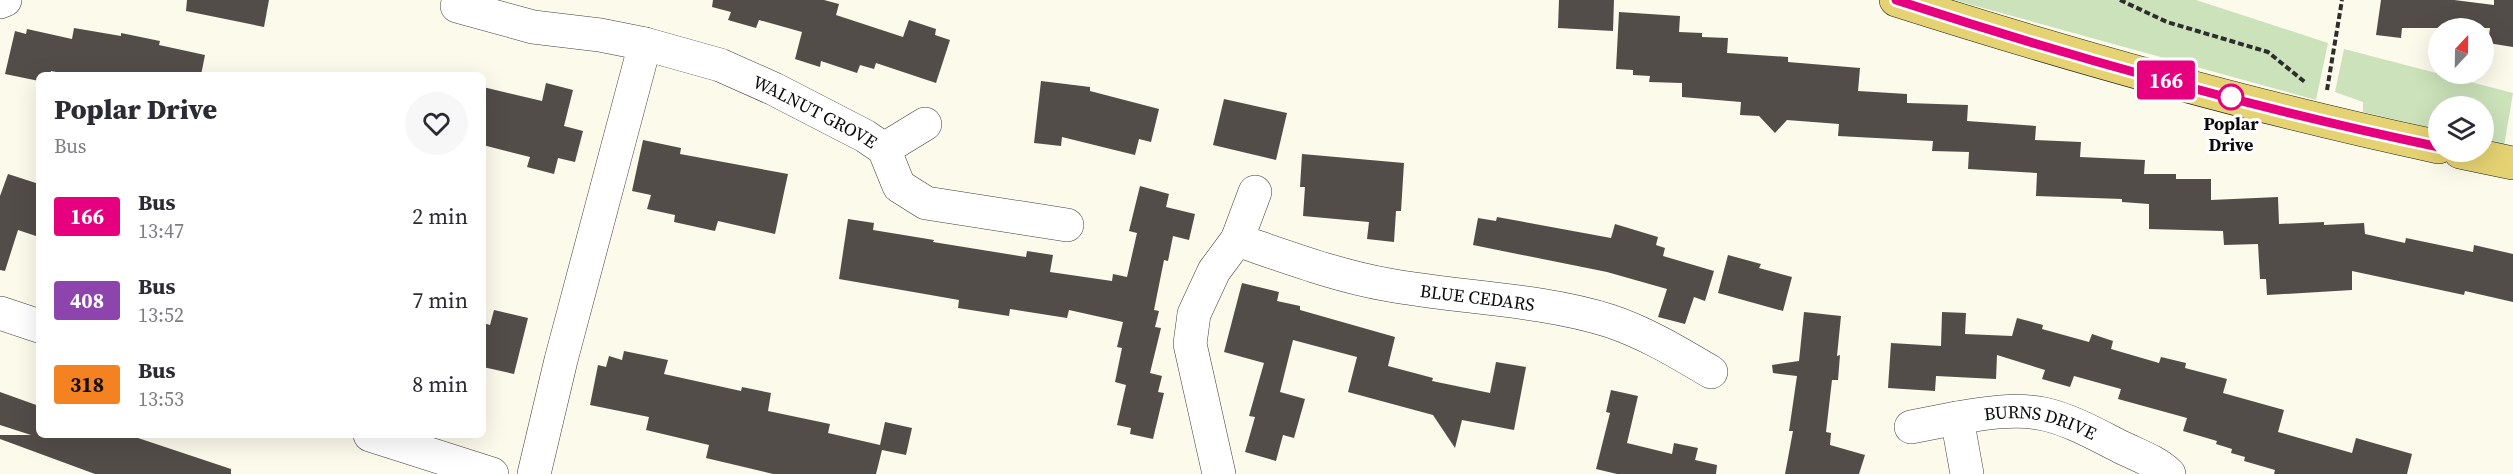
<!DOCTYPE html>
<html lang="en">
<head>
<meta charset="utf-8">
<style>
	:root { --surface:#fff; --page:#f7f7f7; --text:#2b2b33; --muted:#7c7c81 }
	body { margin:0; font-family:"Source Serif 4",serif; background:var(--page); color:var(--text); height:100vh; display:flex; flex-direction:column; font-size:22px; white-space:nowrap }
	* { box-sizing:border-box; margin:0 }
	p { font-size:20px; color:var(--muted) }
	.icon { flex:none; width:33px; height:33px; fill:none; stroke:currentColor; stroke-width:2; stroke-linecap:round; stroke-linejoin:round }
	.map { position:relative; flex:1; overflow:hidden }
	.panel { position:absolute; left:36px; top:72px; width:450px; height:366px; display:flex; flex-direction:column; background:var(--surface); border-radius:9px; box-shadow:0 6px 24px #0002 }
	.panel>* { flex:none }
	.badge { padding:0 12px; border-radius:4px; font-size:21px; line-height:39px }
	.needle { width:39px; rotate:22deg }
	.tools { position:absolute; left:2428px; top:18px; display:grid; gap:12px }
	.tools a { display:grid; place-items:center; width:66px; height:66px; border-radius:50%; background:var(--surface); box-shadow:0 6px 24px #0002; font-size:30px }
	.map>.badge { position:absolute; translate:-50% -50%; box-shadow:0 0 0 3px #fff }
	.round { display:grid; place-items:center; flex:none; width:63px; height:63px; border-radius:32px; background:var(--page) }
	.summary { display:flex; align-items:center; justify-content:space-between; height:102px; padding:0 18px }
	h1 { font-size:28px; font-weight:800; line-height:45px }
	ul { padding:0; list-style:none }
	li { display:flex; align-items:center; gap:18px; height:84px; padding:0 18px }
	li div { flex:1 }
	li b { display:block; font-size:22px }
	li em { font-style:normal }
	li .badge { min-width:66px; font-weight:700; text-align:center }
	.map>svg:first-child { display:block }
	.green { fill:#cbe2ba }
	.building { fill:#524d49 }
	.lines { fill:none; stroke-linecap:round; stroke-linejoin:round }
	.minor-casing { stroke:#3e3e3e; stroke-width:34 }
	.major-casing { stroke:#1c1c1c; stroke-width:34 }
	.path { stroke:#2d2d2d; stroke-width:4; stroke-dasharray:6 3; stroke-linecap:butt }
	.minor { stroke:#fff; stroke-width:33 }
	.major { stroke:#e5d272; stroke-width:33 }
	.line-casing { stroke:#fff; stroke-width:14 }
	.line { stroke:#e6007e; stroke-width:9 }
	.stop-dot { fill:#fff; stroke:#e6007e; stroke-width:3 }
	.labels { text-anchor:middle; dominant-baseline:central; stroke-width:6; stroke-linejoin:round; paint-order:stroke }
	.street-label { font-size:18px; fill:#0b0b0b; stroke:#fff }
	.stop-label { font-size:18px; font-weight:bold; fill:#0b0b0b; stroke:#fff }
</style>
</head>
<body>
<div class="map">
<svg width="2513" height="474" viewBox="0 0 2513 474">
	<rect width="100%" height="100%" fill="#fcfaeb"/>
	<g class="green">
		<path d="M 1954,0 L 2196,0 L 2328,43 L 2316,100 Z"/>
		<path d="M 2344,49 L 2513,93 L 2504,146 L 2484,141 L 2484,106 L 2439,106 L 2439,130 L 2363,112 L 2363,102 L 2335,92 Z"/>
	</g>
	<g class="building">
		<path d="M 187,0 L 269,0 L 264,27 L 186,11 Z"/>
		<path d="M 713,0 L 824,0 L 839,4 L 836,15 L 903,37 L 909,20 L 936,29 L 935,35 L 950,40 L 936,83 L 876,63 L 874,69 L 860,65 L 857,73 L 821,61 L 820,67 L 795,59 L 802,32 L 759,20 L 756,28 L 728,20 L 731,12 L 712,7 Z"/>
		<path d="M 1559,0 L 1614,0 L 1613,31 L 1558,28 Z"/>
		<path d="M 2381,0 L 2454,0 L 2494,5 L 2494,0 L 2513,0 L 2513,47 L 2488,43 L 2490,28 L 2402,28 L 2401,38 L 2376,35 Z"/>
		<path d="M 1619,12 L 1680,16 L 1679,32 L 1702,33 L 1702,37 L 1728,38 L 1727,53 L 1788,57 L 1788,62 L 1860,68 L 1858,91 L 1907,94 L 1907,103 L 1968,105 L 1967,121 L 2036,126 L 2035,140 L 2081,142 L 2080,157 L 2145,160 L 2144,174 L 2176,174 L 2176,179 L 2211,179 L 2211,200 L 2278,197 L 2279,224 L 2324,222 L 2324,225 L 2364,223 L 2365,234 L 2405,243 L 2406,238 L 2473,252 L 2474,245 L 2513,254 L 2513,302 L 2465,291 L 2464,295 L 2352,271 L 2352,290 L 2267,295 L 2266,279 L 2260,279 L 2258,244 L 2224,245 L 2223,231 L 2149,229 L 2149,204 L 2122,202 L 2122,199 L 2036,196 L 2037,173 L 1968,169 L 1969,152 L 1932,151 L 1933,141 L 1838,136 L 1839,124 L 1787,120 L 1775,133 L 1759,116 L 1740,115 L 1741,102 L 1682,97 L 1682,83 L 1649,82 L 1650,76 L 1633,75 L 1633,70 L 1616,69 Z"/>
		<path d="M 74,28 L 121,36 L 121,33 L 160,41 L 159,45 L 205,55 L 201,75 L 72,75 L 51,71 L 50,75 L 39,75 L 39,81 L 5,74 L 15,31 L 26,34 L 27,29 L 72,39 Z"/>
		<path d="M 1041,81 L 1090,87 L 1090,91 L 1159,109 L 1151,142 L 1139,139 L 1135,155 L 1062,137 L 1061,146 L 1034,143 Z"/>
		<path d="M 546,83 L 573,90 L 564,126 L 583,131 L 575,162 L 558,158 L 554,174 L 527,167 L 530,157 L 483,145 L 483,87 L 542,101 Z"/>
		<path d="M 1224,99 L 1287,113 L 1276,160 L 1213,145 Z"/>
		<path d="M 643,140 L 681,148 L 680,154 L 788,174 L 775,234 L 718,221 L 715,231 L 674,222 L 675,215 L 647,209 L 651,195 L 632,191 Z"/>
		<path d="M 1302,154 L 1404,163 L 1401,211 L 1396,211 L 1394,242 L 1367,239 L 1369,222 L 1303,216 L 1305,187 L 1300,187 Z"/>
		<path d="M 8,174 L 39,184 L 39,237 L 18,230 L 5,271 L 0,270 L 0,196 Z"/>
		<path d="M 1140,186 L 1169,194 L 1166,207 L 1195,214 L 1189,240 L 1173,236 L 1168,261 L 1164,260 L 1154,310 L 1159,311 L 1155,327 L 1161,328 L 1150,373 L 1162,376 L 1158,392 L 1164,393 L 1153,439 L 1130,434 L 1131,428 L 1117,425 L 1126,385 L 1115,382 L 1122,348 L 1117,347 L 1123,322 L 1069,310 L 1067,318 L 1010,309 L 1009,316 L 958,308 L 959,300 L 839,279 L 848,219 L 874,223 L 873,230 L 934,240 L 933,242 L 1026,257 L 1027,251 L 1053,255 L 1050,272 L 1112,281 L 1113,274 L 1127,277 L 1137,233 L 1129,231 Z"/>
		<path d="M 1497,217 L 1611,238 L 1615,224 L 1658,237 L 1656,245 L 1665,248 L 1663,256 L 1714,271 L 1705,301 L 1694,297 L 1685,324 L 1658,317 L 1667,289 L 1607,272 L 1473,245 L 1478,218 L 1496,221 Z"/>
		<path d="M 1728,255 L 1761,264 L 1759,268 L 1792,277 L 1783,311 L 1718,293 Z"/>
		<path d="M 1242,283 L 1279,292 L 1277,301 L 1300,306 L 1300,310 L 1395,337 L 1388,366 L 1433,378 L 1432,381 L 1490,393 L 1496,362 L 1526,367 L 1514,430 L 1462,420 L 1455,448 L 1433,415 L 1348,392 L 1357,357 L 1293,340 L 1280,392 L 1305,399 L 1294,438 L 1283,435 L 1276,461 L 1245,452 L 1255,417 L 1249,416 L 1264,363 L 1224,352 Z"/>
		<path d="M 494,310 L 528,318 L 514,374 L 483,367 L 483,323 L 490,325 Z"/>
		<path d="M 1804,312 L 1841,316 L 1837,356 L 1840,355 L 1838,380 L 1832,380 L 1826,432 L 1831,433 L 1830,445 L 1865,455 L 1859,474 L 1785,474 L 1793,431 L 1789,431 L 1797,376 L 1773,373 L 1772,365 L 1799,361 Z"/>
		<path d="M 1942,312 L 1966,313 L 1965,334 L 2012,336 L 2017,318 L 2043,325 L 2042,329 L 2089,342 L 2092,334 L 2113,341 L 2111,349 L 2159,363 L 2161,357 L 2186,363 L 2185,368 L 2227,379 L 2223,393 L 2284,410 L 2278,432 L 2352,453 L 2356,438 L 2412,454 L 2407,474 L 2274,474 L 2275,470 L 2244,461 L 2245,457 L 2231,453 L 2232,449 L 2216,444 L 2217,441 L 2183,431 L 2187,418 L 2118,399 L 2121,389 L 2074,376 L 2070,387 L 2042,379 L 2045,370 L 1997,355 L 1996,379 L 1936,376 L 1935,391 L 1888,388 L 1891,343 L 1941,346 Z"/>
		<path d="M 624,351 L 668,360 L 664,374 L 741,391 L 742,387 L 771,393 L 768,411 L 830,424 L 828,433 L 880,445 L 885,422 L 912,428 L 906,455 L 882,450 L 876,474 L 773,474 L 706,458 L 709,445 L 646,430 L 649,417 L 590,405 L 598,365 L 606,367 L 609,356 L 622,360 Z"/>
		<path d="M 1611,390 L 1638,396 L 1627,443 L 1672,454 L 1674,443 L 1698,448 L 1695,460 L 1717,465 L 1716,474 L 1617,474 L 1596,469 L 1610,413 L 1606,412 Z"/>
		<path d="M 0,392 L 39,406 L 39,435 L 129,435 L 231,469 L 231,474 L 95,474 L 0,439 L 0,435 L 31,435 L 0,425 Z"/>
	</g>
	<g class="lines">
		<defs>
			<g id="minor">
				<path d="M 0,2 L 5,0"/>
				<path id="s1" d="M 457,6 L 533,27 L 600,35 L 645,44 L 720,65 L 774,89 L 865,136 L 884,149 L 899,186 L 926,203 L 1067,225"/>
				<path d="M 884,149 L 925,124"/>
				<path id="s2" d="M 1237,240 C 1287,257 1337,276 1389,285 C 1461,298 1541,299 1610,321 C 1646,333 1679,353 1711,372"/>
				<path d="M 0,313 L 39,326"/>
				<path d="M 1911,427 L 1957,418"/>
				<path d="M 370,435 L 492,474"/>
				<path d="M 534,474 L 561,360 L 645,44"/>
				<path d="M 1219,474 L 1190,344 L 1194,314 L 1214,271 L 1237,240 L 1255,192"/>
				<path id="s3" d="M 1967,474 L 1957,418 C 1985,413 2016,408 2044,414 C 2071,420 2097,435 2121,447 C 2137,455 2156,461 2169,474"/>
			</g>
			<g id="major">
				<path d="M 1896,0 C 2075,57 2256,108 2439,147"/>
				<path d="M 2460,152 L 2513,163"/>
			</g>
		</defs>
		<use href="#minor" class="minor-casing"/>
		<use href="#major" class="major-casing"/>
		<g class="path">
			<path d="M 2120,0 L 2167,22 L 2268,52 L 2306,83"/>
			<path d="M 2327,90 L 2342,0"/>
		</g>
		<use href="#minor" class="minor"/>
		<use href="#major" class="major"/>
	</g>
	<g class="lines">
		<defs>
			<path id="line" d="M 1896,0 C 2074,58 2256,109 2439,147"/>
		</defs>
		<use href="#line" class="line-casing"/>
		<use href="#line" class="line"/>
	</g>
	<circle class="stop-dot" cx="2231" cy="97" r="12"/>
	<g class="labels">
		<g class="street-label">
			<text stroke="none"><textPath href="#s1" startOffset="376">WALNUT GROVE</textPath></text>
			<text stroke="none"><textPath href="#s2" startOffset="248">BLUE CEDARS</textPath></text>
			<text stroke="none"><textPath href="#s3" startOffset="142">BURNS DRIVE</textPath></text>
		</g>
		<g class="stop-label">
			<text x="2231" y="123">Poplar<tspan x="2231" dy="21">Drive</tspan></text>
		</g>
	</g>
</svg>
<div class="tools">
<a><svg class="needle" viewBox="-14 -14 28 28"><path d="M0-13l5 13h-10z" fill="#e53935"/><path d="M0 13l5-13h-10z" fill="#7c7c81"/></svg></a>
<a><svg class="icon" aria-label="layers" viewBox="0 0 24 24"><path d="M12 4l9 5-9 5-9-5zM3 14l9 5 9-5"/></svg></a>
</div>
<b class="badge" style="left:2166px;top:80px;background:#e6007e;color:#fff">166</b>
<section class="panel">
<div class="summary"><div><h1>Poplar Drive</h1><p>Bus</p></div><a class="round"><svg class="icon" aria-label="heart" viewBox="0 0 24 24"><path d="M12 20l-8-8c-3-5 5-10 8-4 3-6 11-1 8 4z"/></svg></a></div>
<ul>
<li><span class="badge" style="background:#e6007e;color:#fff">166</span><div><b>Bus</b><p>13:47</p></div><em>2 min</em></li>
<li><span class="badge" style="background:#8e44ad;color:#fff">408</span><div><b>Bus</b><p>13:52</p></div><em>7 min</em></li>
<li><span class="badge" style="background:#f58220;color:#111">318</span><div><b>Bus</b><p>13:53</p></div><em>8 min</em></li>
</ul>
</section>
</div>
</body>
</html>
